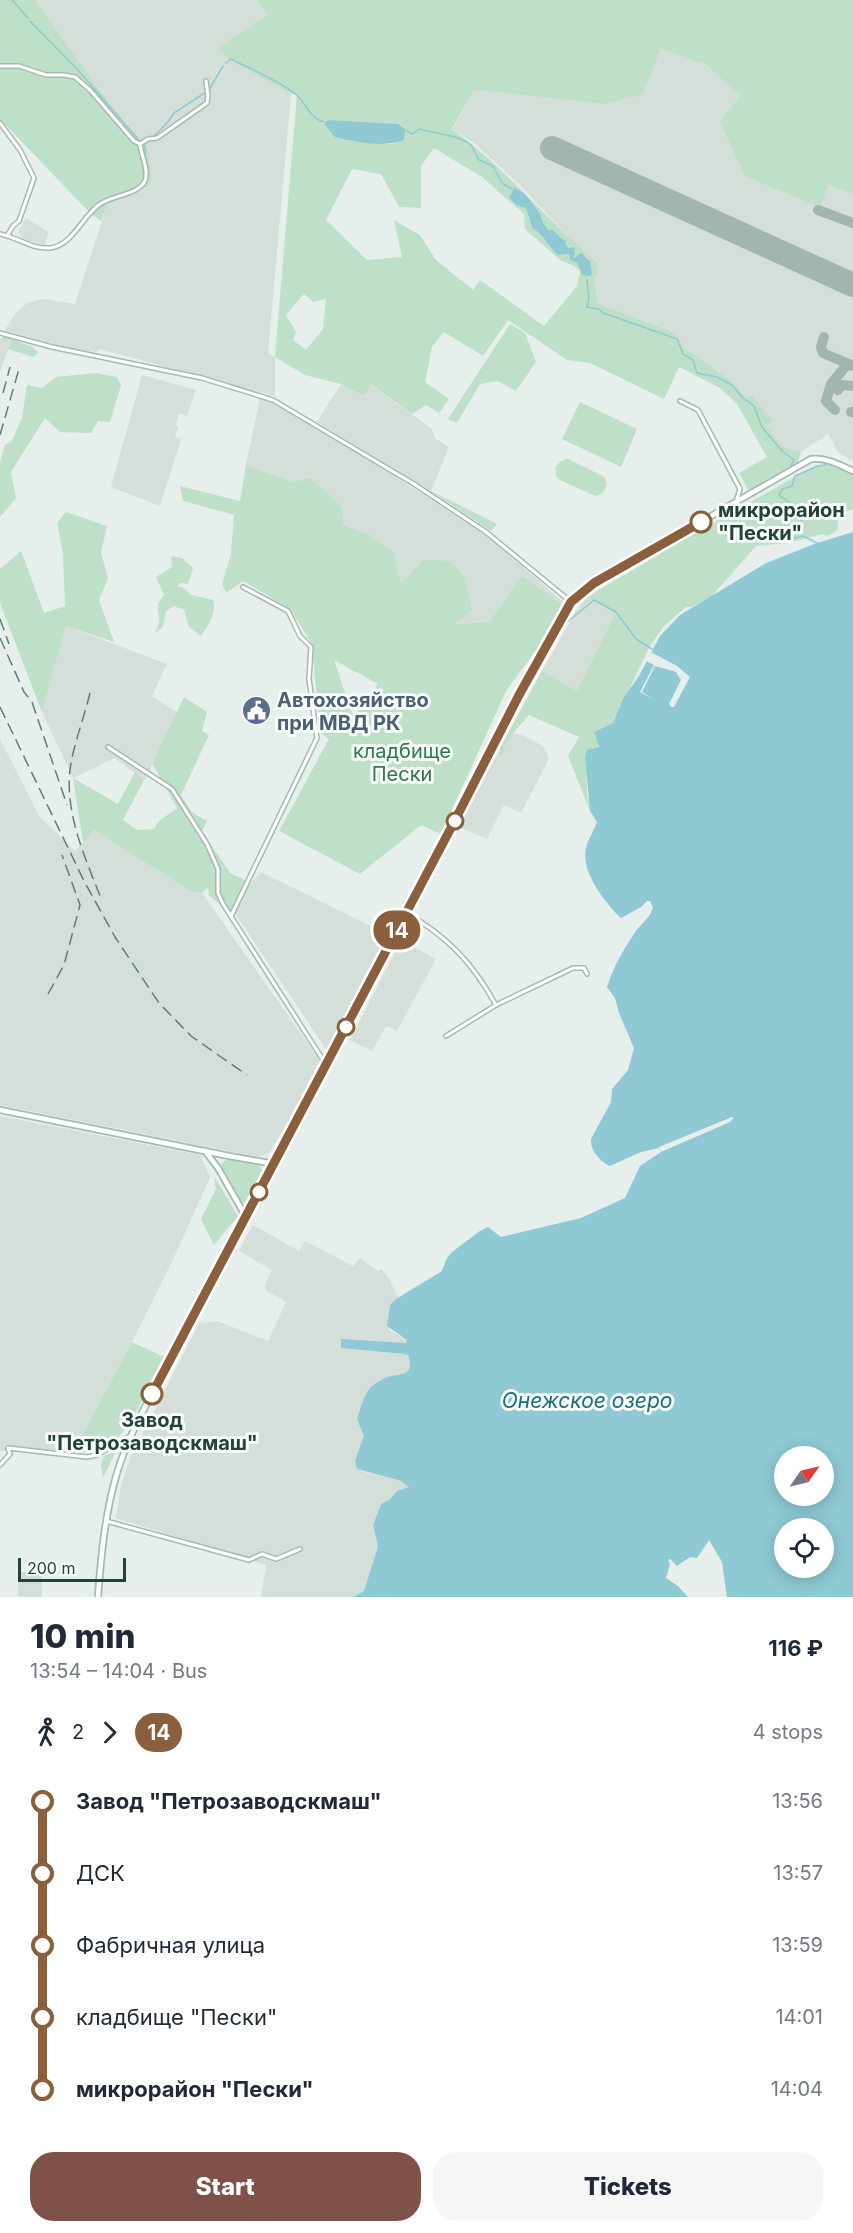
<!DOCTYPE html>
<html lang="en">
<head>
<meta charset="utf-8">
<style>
	:root { --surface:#fff; --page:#f6f6f7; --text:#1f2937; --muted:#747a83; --accent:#7f5249 }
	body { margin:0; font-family:Inter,sans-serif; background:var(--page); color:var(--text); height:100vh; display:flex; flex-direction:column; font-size:22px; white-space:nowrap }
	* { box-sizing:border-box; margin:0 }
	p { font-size:20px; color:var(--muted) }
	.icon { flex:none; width:33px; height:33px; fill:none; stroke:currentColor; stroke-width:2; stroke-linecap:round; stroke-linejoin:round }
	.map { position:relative; height:1597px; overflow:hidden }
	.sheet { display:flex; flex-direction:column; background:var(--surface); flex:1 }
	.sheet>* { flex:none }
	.badge { padding:0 12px; border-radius:20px; font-size:21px; line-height:39px }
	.needle { width:39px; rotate:56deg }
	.tools { position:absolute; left:774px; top:1446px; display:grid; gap:12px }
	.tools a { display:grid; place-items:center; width:60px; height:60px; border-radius:50%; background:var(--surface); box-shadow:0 3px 15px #0003; font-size:30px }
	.scale { position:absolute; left:18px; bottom:15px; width:108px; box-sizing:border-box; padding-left:6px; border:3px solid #24423a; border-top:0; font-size:16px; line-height:21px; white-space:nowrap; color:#24423a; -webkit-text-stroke:4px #f7fbf9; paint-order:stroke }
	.map>.badge { position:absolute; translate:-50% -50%; box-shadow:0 0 0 3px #fff }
	.legs { display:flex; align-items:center; gap:9px; height:66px; padding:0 30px; font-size:20px }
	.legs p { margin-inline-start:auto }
	.head { display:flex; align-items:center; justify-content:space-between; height:102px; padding:0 30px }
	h1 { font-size:33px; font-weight:800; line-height:45px }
	.cta { display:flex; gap:12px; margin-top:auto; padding:12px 30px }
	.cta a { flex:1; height:69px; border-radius:24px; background:var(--accent); color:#fff; font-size:24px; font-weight:800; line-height:69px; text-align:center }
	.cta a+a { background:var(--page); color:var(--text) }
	ul { padding:0 30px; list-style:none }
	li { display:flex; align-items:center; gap:21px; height:72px; font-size:22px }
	li i { display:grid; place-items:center; width:9px; height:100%; margin:0 8px; background:currentColor }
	li i::after { content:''; width:15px; height:15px; margin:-8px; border:4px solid; border-radius:50%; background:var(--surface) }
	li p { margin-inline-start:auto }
	li:first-child i { background:linear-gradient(#0000 50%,currentColor 0) }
	li:last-child i { background:linear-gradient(currentColor 50%,#0000 0) }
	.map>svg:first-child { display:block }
	.built { fill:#d4dfda }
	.green { fill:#bfe0c8; fill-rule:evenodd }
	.water { fill:#8ec9d4; fill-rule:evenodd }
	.pier { fill:#e6efeb }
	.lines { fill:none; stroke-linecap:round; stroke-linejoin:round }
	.stream { stroke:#8ec9d4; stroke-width:1.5 }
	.taxiway { stroke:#a2b6b0; stroke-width:10 }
	.runway { stroke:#a2b6b0; stroke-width:24 }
	.minor-casing { stroke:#a8b8b2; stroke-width:6 }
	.secondary-casing { stroke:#a4bbb3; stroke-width:8 }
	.minor { stroke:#fff; stroke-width:3 }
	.secondary { stroke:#fff; stroke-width:4.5 }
	.rail { stroke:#5f7d75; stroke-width:1.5; stroke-dasharray:12 6; stroke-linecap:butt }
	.line-1-casing { stroke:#fff; stroke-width:14 }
	.line-1 { stroke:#8b5e3c; stroke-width:9 }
	.stop-1-dot { fill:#fff; stroke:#8b5e3c; stroke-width:3 }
	.labels { text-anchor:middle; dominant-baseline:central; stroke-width:6; stroke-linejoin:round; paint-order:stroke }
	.stop-label { font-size:20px; font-weight:bold; fill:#24423a; stroke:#f7fbf9; text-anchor:start }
	.service-label { font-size:20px; font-weight:bold; fill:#4e5e75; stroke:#f7fbf9; text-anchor:start }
	.park-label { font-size:20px; fill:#2d7a4b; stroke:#f7fbf9 }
	.water-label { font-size:21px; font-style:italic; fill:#1c6f80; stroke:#f7fbf9 }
</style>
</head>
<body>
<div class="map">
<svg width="853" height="1597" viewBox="0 0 853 1597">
	<rect width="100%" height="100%" fill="#e6efeb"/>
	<g class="built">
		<path d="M 35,0 L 257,0 L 267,15 L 218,48 L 233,62 L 291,94 L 268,353 L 275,357 L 275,396 L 100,349 L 96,352 L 65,348 L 5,330 L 16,313 L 27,303 L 44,299 L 75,304 L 107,205 L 147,188 L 147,147 L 114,110 Z"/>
		<path d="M 661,49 L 705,64 L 740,96 L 820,208 L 828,184 L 853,194 L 853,461 L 839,453 L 828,434 L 801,452 L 781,446 L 767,426 L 772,422 L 746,399 L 728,378 L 684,348 L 676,333 L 599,304 L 594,278 L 598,263 L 576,245 L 518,183 L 474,143 L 453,129 L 473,92 L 479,90 L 643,94 Z"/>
		<path d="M 26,218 L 49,232 L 45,245 L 23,239 L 18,232 Z"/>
		<path d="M 0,338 L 11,341 L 0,372 Z"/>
		<path d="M 142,375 L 196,390 L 187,416 L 179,413 L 175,426 L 178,427 L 175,437 L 181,439 L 160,506 L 111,487 Z"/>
		<path d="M 341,384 L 364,396 L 370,384 L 432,429 L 435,438 L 449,447 L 431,491 L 317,422 Z"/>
		<path d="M 260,397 L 293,414 L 373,462 L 484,534 L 567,605 L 567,608 L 522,577 L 489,622 L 453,624 L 401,583 L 368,534 L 343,525 L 294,482 L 246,465 Z"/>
		<path d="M 587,597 L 615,614 L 577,692 L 542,671 L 577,610 Z"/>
		<path d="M 66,626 L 167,664 L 152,696 L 177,712 L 152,763 L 150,774 L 144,780 L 115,758 L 73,778 L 42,712 Z"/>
		<path d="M 511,733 L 522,735 L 543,746 L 549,759 L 521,813 L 504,805 L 487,839 L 459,827 L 500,748 L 498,755 L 503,753 L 505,743 Z"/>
		<path d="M 0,739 L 39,816 L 75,851 L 94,830 L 190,891 L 202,893 L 322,1064 L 269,1153 L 258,1157 L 0,1105 Z"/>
		<path d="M 261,872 L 387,934 L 328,1052 L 236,915 L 251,883 Z"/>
		<path d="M 401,940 L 436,959 L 397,1031 L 386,1026 L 372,1051 L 350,1040 Z"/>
		<path d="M 0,1116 L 200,1155 L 210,1177 L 178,1249 L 132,1342 L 73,1452 L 0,1451 Z"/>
		<path d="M 253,1225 L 299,1251 L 305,1241 L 353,1266 L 360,1258 L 378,1271 L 381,1269 L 388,1277 L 398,1297 L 390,1305 L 389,1330 L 407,1340 L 405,1344 L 341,1348 L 405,1354 L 408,1355 L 410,1361 L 411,1367 L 406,1373 L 382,1379 L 372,1387 L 357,1419 L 364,1432 L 360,1471 L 401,1481 L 409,1487 L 397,1491 L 389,1500 L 381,1504 L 373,1525 L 378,1546 L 364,1591 L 353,1597 L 261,1597 L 266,1565 L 116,1518 L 121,1485 L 129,1461 L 199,1323 L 217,1321 L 268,1341 L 286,1302 L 265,1290 L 265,1284 L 272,1270 L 239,1251 Z"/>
		<rect x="18" y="1572" width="24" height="25"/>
	</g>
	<g class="green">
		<path d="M 0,0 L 35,0 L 114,110 L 147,147 L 152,181 L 147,187 L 107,205 L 101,221 L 91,214 L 0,119 Z"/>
		<path d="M 257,0 L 853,0 L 853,194 L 828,185 L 821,208 L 745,176 L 720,122 L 740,96 L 705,64 L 661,49 L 643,94 L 604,104 L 479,90 L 473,92 L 452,129 C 506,168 547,221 598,263 L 597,276 L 594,279 L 599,304 L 676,333 L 684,348 L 728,378 L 746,398 L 752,396 L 773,421 L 767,426 L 781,446 L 801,452 L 797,465 L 749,492 L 739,473 L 767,457 L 737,404 L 720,388 L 679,367 L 664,399 L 590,363 L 567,360 L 508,320 L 483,356 L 444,332 L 432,347 L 425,382 L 449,399 L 439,413 L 426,405 L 412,414 L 371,384 L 364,396 L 341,384 L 305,375 L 275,357 L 297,94 L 291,94 L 233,62 L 217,48 L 267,15 ZM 329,120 L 398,124 L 393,144 L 375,144 L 348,140 ZM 434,148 L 482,177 L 524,214 L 525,229 L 560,260 L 576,267 L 580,272 L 577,286 L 544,326 L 480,280 L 473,290 L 436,260 L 420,235 L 394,220 L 402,257 L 367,260 L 326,220 L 352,169 L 381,174 L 399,207 L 421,208 L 421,166 ZM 514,187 L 525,194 L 545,227 L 549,230 L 553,230 L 566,245 L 573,250 L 572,259 L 586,256 L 592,269 L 584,274 L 579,262 L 570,260 L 569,254 L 558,255 C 548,247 544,234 532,228 L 526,208 L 509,198 ZM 304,294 L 313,302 L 326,299 L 323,329 L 306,350 L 293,340 L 296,332 L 286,315 Z"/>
		<path d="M 510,324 L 525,333 L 536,362 L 516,391 L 498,381 L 480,384 L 457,423 L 448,419 Z"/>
		<path d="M 3,336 L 33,347 L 38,353 L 33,357 L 8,349 L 11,341 L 2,339 Z"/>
		<path d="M 96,373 L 117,377 L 121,385 L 110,422 L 98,421 L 91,433 L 60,432 L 45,418 L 11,472 L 16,498 L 0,517 L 0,462 L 5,445 L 12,441 L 22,418 L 27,385 L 42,388 L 56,377 Z"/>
		<path d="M 580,402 L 637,429 L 621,467 L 562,439 Z"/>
		<path d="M 568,459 L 603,476 C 609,483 607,487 602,494 L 595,496 L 560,480 L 556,476 L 555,468 L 561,461 Z"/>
		<path d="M 829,464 L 853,475 L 853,509 C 842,513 836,516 838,529 L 834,533 L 826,536 L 823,534 L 788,543 L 756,546 L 710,598 L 691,607 L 686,607 L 664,626 L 650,646 L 613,723 L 594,732 L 599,747 L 586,752 L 587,793 L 590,811 L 568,756 L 579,737 L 529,715 C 519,728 506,736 503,753 L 498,757 L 500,748 L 542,671 L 577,691 L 615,614 L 587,597 L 685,539 L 816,465 Z"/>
		<path d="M 246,465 L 294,482 L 310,478 L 342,507 L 343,525 L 368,534 L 393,552 L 401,583 L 423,560 L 450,561 L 465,577 L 472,610 L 454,624 L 489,622 L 522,576 L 567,608 L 506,691 L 441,834 L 421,825 L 360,874 L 279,831 L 329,739 L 320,732 L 312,644 L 290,609 L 243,581 L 226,593 L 222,584 L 231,554 L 234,515 L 183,501 L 180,486 L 240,501 ZM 334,660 L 378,684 L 354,716 L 353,716 Z"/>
		<path d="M 431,491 L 497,524 L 491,531 Z"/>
		<path d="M 66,512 L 107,526 L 101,553 L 108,578 L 99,600 L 114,642 L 66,626 L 42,712 L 0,603 L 0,569 L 21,551 L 44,613 L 65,606 L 63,553 L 57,523 Z"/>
		<path d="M 171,556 L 182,558 L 193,568 L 188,584 L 180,583 L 177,587 L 182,587 L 191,595 L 213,600 C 217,613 208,626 201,636 L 189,627 L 184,610 L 174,606 L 166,611 L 163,627 L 155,633 C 157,629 160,622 159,618 C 158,606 155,606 164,595 L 156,577 L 172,567 Z"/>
		<path d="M 184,697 L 207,712 L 202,731 L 209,735 L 181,795 L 192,812 L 207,821 L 202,831 L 230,873 L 251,883 L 236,915 L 209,896 L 208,887 L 202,893 L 190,891 L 94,830 L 83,842 L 73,778 L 118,804 L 135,772 L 144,780 L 123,820 L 137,830 L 154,829 L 159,821 L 177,808 L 152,763 Z"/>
		<path d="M 229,1158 C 241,1161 262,1161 264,1174 L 247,1203 L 239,1201 L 221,1168 L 222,1163 Z"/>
		<path d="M 214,1176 L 238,1216 L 214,1245 L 201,1219 L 216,1189 Z"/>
		<path d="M 132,1342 L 164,1357 C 151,1381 125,1447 97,1452 C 90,1454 81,1452 73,1452 Z"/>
		<path d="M 116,1451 L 103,1478 L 101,1465 L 104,1456 Z"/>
	</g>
	<g class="water">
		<path d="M 329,120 L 398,124 L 405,129 L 404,140 C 381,148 357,142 335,137 L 325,125 L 325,122 Z"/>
		<path d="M 514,187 L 525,194 L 541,215 C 541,220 545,227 549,230 L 553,230 L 562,239 L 565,240 L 566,245 L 569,248 L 574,247 L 576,249 L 573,249 L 575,251 L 573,259 L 581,253 L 590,261 L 592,273 L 590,276 L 582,275 L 578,263 L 570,260 L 569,254 L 558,255 C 548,247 544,234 532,228 L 526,208 L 517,205 L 509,198 Z"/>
		<path d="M 853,532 L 853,1597 L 727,1597 L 722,1562 L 709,1540 L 697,1558 L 690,1557 L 677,1566 L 670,1559 L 668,1560 L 670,1564 L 666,1578 L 678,1586 L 688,1597 L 353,1597 L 364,1591 L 378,1546 L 373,1525 L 381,1504 L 389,1500 L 397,1491 L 409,1487 L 401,1481 L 357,1469 L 355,1461 L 364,1436 L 357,1419 C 360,1410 364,1394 371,1387 C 374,1385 380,1380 383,1379 C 396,1372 417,1379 408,1355 L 405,1354 L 341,1348 L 341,1339 L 406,1343 L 407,1340 L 387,1326 L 390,1305 L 396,1299 L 442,1271 L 447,1258 L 452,1252 L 480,1231 L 488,1227 L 501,1237 L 581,1218 L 625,1198 L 640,1166 L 661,1152 L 659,1148 L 641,1152 L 610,1166 C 600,1162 590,1150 591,1139 L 611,1102 L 612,1089 L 628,1070 L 634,1048 L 619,1013 L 615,998 L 607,987 C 614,966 624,948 636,931 C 642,923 651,917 653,907 L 650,901 L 647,901 L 641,907 L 621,918 C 606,904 580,871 586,848 C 588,839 594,831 597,822 L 590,811 L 585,757 L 587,750 L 599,747 L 594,732 L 613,723 L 624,697 L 639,676 L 660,636 L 680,615 L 766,563 L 817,543 ZM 784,1456 L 824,1456 L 824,1496 L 784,1496 ZM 784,1528 L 824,1528 L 824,1568 L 784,1568 Z"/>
	</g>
	<g class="pier">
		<path d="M 651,652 L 677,666 L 690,677 L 674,707 L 671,707 L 669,704 L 681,680 L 676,672 L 655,666 L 642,692 L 653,699 L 640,692 L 654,665 L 646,661 Z"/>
		<path d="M 732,1117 L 734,1118 L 730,1122 L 661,1152 L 659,1147 Z"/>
	</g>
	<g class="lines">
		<g class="stream">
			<path d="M 12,0 L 28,18"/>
			<path d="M 30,21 L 77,69 L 138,139"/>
			<path d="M 226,63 L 231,59 C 252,70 276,79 294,93 C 306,102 310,119 324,122"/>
			<path d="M 209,90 L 223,66"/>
			<path d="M 406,131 L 413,134 L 419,129 L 455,137 L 467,142 L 471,145 L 479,160 L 493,166 L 502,183 L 512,189"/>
			<path d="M 153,137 L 168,122 L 174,113 L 206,92"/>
			<path d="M 143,145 L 149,140"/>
			<path d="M 145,146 L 146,162"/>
			<path d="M 587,280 L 589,299 L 587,307 L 599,309 L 603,313 L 677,339 L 683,354 L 693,360 L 697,373 L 717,377 L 732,385 L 743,398 L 754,406 L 762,427 L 782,451 L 794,460 L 791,466"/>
			<path d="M 817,543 L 803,536 L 783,541 L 781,539 L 788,529 C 794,528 802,524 803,517 L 799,509 L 779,495 L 782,489 L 792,486 L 795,476 L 818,466 L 826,465"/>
			<path d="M 566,623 L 594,600 L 616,612 L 636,639 L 652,649"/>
		</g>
		<g class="taxiway">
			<path d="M 818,210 L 853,223"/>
			<path d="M 824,337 L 821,347 L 823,353 L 853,366"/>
			<path d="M 838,390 L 842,385 L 853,386"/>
			<path d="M 835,410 L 826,401 L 831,384 L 846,366 L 851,365"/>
			<path d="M 851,412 L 853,412"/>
		</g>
		<path class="runway" d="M 552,148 L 853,285"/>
		<defs>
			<g id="minor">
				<path d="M 0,66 L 19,66 L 46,75 L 64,75 L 75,77 L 90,90 L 134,141 L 140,144"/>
				<path d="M 0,123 L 20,150 L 34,178 L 19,221 L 13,226 L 7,236"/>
				<path d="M 0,234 C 17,237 31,249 49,248 C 72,247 83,215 100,204 C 113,195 138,195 145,181 C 149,170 141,155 140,144 L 148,139 L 157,138 L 207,103 L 208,96 L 206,81"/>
				<path d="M 0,333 L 52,347 L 202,378 L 273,400 L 414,484 L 486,532 L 571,602"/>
				<path d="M 680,401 L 698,410 L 740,489 L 736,502"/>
				<path d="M 108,747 L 172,789 L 207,844 L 218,869 L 218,893 L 223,904 L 325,1063"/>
				<path d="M 405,912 C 448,937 472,962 496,1005"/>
				<path d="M 231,916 L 317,738 L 309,679 L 311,647 L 300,636 L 288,611 L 243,587"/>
				<path d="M 446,1036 L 496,1005 L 573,968 L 584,968 L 587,974"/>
				<path d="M 0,1465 L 10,1454 L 8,1448 L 87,1457 L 97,1455 L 130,1436"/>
				<path d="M 106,1521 L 249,1560 L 262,1554 L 276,1559 L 300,1549"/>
			</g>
			<g id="secondary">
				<path d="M 0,1110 L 229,1156 L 269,1163 L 276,1159"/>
				<path d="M 205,1151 L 218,1168 L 246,1217"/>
				<path d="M 98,1597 C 101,1556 105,1513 117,1473 C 129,1433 151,1397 169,1360 L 559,621 L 571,602 L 594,583 L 811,459 C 826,457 840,465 853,471"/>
			</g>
		</defs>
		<use href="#minor" class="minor-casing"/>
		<use href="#secondary" class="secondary-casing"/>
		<use href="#minor" class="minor"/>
		<use href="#secondary" class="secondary"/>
		<g class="rail">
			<path d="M 3,393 L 10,367"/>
			<path d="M 0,435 L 19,369"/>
			<path d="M 0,619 L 9,644"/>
			<path d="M 0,638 L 24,692 L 32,702 L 67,805"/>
			<path d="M 90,693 C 84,718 73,746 70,770 C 65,814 85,857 100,896"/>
			<path d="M 0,707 L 85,883 L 115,937 L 159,1003 L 191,1036 L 247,1075"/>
			<path d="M 48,994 L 64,965 L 80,905 L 62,855"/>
		</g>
	</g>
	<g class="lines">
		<defs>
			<path id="line-1" d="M 152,1394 L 452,826 L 519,695 L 571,602 L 594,583 L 701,522"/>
		</defs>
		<use href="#line-1" class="line-1-casing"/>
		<use href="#line-1" class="line-1"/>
	</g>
	<defs>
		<symbol id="civic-disc" viewBox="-11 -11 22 22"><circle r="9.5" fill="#5c6f8a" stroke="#f7fbf9"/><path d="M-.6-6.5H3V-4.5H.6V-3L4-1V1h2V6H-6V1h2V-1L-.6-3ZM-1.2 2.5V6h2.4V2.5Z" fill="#fff"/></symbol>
	</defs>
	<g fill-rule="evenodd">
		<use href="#civic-disc" x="240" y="694" width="33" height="33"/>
	</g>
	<g class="stop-1-dot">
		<circle cx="701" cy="522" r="10"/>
		<circle cx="455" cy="821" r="8"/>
		<circle cx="346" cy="1027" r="8"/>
		<circle cx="259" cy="1192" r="8"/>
		<circle cx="152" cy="1394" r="10"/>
	</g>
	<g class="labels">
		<g class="stop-label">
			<text x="718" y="510">микрорайон<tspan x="718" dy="23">"Пески"</tspan></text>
			<text x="152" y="1420" text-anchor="middle">Завод<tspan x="152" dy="23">"Петрозаводскмаш"</tspan></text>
		</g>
		<g class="service-label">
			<text x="277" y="700">Автохозяйство<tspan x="277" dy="23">при МВД РК</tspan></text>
		</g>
		<g class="park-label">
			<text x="402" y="751">кладбище<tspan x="402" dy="23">Пески</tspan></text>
		</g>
		<g class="water-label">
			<text x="587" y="1400">Онежское озеро</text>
		</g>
	</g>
</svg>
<div class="tools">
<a><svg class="needle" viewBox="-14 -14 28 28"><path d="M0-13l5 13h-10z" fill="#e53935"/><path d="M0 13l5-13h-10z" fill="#747a83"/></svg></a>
<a><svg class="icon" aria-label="locate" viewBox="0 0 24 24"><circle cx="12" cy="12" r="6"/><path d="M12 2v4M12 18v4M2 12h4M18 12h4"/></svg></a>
</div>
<div class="scale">200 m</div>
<b class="badge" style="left:397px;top:930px;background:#8b5e3c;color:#fff">14</b>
</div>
<section class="sheet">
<div class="head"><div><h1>10 min</h1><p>13:54 – 14:04 · Bus</p></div><b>116 ₽</b></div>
<div class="legs"><svg class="icon" aria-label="walk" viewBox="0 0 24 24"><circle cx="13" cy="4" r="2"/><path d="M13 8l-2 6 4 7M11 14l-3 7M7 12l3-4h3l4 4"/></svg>2<svg class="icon" aria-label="forward" viewBox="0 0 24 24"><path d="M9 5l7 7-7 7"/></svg><b class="badge" style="background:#8b5e3c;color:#fff">14</b><p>4 stops</p></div>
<ul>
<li><i style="color:#8b5e3c"></i><b>Завод &quot;Петрозаводскмаш&quot;</b><p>13:56</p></li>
<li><i style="color:#8b5e3c"></i><span>ДСК</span><p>13:57</p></li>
<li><i style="color:#8b5e3c"></i><span>Фабричная улица</span><p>13:59</p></li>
<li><i style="color:#8b5e3c"></i><span>кладбище &quot;Пески&quot;</span><p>14:01</p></li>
<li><i style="color:#8b5e3c"></i><b>микрорайон &quot;Пески&quot;</b><p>14:04</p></li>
</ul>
<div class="cta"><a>Start</a><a>Tickets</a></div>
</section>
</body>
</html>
